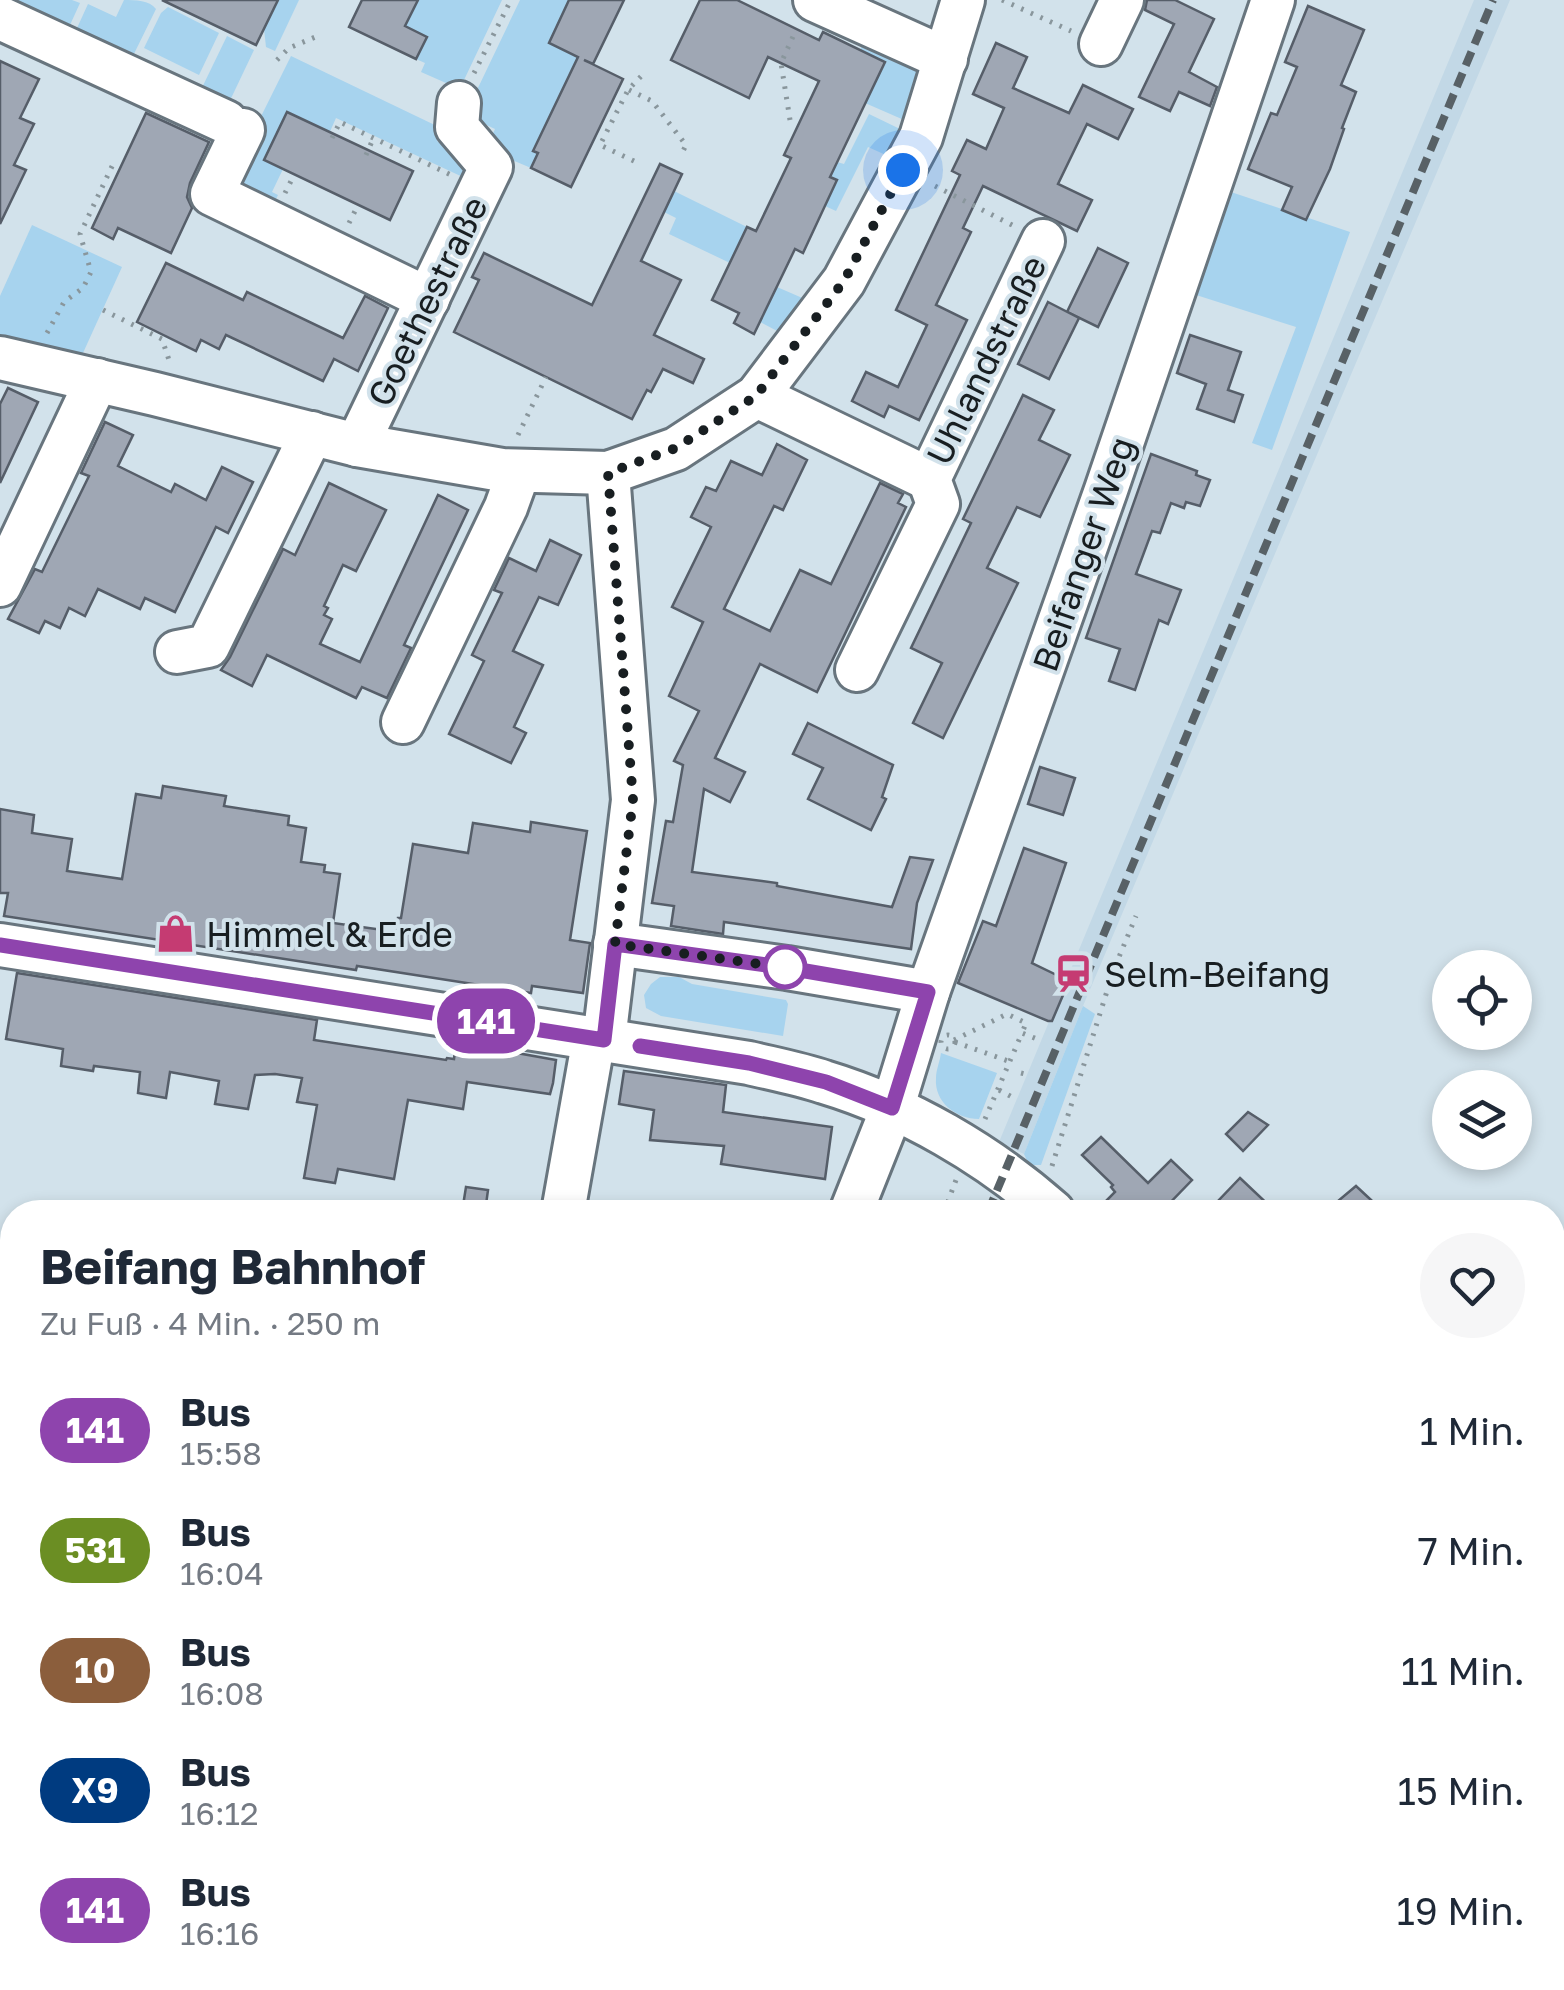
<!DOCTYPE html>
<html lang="de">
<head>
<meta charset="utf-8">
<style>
	:root { --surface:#fff; --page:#f6f6f7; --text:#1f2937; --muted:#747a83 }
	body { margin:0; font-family:"Golos Text",sans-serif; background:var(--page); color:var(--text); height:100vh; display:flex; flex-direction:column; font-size:38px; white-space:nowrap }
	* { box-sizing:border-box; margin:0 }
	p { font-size:32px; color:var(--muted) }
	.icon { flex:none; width:55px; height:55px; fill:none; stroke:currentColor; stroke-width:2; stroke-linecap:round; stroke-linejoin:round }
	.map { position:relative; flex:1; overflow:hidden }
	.sheet { position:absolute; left:0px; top:1200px; width:1565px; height:790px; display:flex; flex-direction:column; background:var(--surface); border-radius:40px 40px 0 0; box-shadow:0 5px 15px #0003 }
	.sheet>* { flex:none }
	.badge { padding:0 20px; border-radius:32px; font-size:35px; line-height:65px }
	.buttons { position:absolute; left:1432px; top:950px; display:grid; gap:20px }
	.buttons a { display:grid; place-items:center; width:100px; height:100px; border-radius:50%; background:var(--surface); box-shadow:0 5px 15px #0003; font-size:50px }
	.you { position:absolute; width:50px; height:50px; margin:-25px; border:8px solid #fff; border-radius:50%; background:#1a73e8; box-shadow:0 0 0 15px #1a73e833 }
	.map>.badge { position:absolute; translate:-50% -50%; box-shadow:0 0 0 5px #fff }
	.round { display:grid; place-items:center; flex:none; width:105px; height:105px; border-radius:52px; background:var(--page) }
	.overview { display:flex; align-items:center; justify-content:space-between; height:170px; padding:0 40px }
	h1 { font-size:48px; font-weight:700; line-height:75px }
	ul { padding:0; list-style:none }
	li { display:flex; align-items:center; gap:30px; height:120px; padding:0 40px }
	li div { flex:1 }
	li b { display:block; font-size:38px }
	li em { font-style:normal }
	li .badge { min-width:110px; font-weight:700; text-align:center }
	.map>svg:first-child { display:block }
	.built { fill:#c2d8e6 }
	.green { fill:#a7d3ee }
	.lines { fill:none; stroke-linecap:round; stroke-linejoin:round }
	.stream { stroke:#8182ac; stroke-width:9 }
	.building { fill:#9fa7b4; stroke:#565e69; stroke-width:2.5 }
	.minor-casing { stroke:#68757e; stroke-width:48 }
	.path { stroke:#89969c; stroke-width:5; stroke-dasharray:2.5 8; stroke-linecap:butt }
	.minor { stroke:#fff; stroke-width:42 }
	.rail { stroke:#586166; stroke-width:8; stroke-dasharray:15 8; stroke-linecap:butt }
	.line-casing { stroke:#fff; stroke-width:22 }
	.line { stroke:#8e44ad; stroke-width:15 }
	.walk { stroke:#181e21; stroke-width:10; stroke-dasharray:0 18 }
	.stop-dot { fill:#fff; stroke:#8e44ad; stroke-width:5 }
	.labels { text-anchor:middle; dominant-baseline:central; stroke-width:8; stroke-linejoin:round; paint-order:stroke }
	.street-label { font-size:35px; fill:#181e21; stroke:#d2e2eb }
	.poi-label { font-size:35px; fill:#181e21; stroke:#d2e2eb; text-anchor:start }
</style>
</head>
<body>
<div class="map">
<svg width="1564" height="1990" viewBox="0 0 1564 1990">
	<rect width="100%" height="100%" fill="#d2e2eb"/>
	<g class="built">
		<path d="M 1474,0 L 1510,0 L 1083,1006 L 1024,1154 L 999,1142 Z"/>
		<path d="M 12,1643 L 12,1837 L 0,1832 L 0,1646 Z"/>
	</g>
	<g class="green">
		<path d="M 16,0 L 72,0 L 80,3 L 65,36 L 11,10 Z"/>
		<path d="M 124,0 C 136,0 149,0 156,9 L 128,66 L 115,48 L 93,36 L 87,46 L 72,39 L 88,4 L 116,17 Z"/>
		<path d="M 277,0 L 299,0 L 275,51 L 266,47 L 264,29 Z"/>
		<path d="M 368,0 L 414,7 L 418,0 L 502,0 L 464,80 L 446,83 L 421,72 L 425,63 L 416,59 L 427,37 L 365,7 Z"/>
		<path d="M 520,0 L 576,0 L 563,13 L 549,42 L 584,60 C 568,85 550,108 546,138 L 540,136 L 533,150 L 538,153 L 531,168 L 486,149 L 495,129 L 465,115 Z"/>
		<path d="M 168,7 L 219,33 L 199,75 L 144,48 L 161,13 Z"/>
		<path d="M 227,36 L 254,50 L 225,111 L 197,98 Z"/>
		<path d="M 866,36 L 917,66 L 920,82 L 904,120 L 865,103 L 885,62 L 860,50 Z"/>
		<path d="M 291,56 L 441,128 L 437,141 L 466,158 L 467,179 L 336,118 L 328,136 L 264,160 L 283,169 L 272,192 L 278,195 L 269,213 L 225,189 Z"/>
		<path d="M 869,114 L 900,129 L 888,156 L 868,147 L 836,211 L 825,206 L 837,181 L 830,177 L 837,162 L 844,164 Z"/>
		<path d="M 674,191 L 747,227 L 730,263 L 669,234 L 676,218 L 664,212 Z"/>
		<path d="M 1228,191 L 1350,232 L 1272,450 L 1252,443 L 1296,327 L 1193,294 Z"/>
		<path d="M 32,225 L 122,267 L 73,375 L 0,358 L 0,296 Z"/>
		<path d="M 777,287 L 807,300 L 781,333 L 760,322 Z"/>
		<path d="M 660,977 L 679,977 L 692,984 L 786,1000 L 788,1004 L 783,1036 L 661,1016 L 646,1008 L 644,995 L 651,984 Z"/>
		<path d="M 1083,1006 L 1095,1014 L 1041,1165 L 1029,1165 L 1024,1154 Z"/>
		<path d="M 941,1053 L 997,1073 L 979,1119 C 956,1119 934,1102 936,1078 C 936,1070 940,1061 941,1053 Z"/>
		<path d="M 591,1978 L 652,1978 L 646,1990 L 586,1990 Z"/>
	</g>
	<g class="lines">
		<path class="stream" d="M 1306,1978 L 1318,1990"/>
	</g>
	<g class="building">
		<path d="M 162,0 L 278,0 L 256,45 Z"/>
		<path d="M 362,0 L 418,0 L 405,26 L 427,37 L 416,59 L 349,27 Z"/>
		<path d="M 569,0 L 624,0 L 593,64 L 584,60 L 623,79 L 571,187 L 531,168 L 538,153 L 533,151 L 578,57 L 549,43 Z"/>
		<path d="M 700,0 L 737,0 L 819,40 L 823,32 L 885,62 L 830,177 L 837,180 L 803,253 L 795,249 L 754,334 L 734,323 L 739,313 L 712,300 L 747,227 L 756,231 L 791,158 L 784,155 L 819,81 L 768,57 L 749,98 L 671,60 Z"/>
		<path d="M 1147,0 L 1175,0 L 1214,19 L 1189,72 L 1217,87 L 1210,106 L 1179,92 L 1170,111 L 1139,97 L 1174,24 L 1145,10 Z"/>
		<path d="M 1308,6 L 1364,30 L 1341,85 L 1356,92 L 1342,128 L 1344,129 L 1330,169 L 1306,220 L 1282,210 L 1292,187 L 1248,169 L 1271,113 L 1277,115 L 1297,67 L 1285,62 Z"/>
		<path d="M 996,43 L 1027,57 L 1013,88 L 1069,113 L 1083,85 L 1133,109 L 1118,139 L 1087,124 L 1058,184 L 1092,200 L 1077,231 L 983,186 L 963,228 L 971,232 L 936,305 L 967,320 L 919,420 L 889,406 L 884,417 L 852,401 L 866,372 L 898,387 L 927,325 L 896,310 L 960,175 L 952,171 L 967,140 L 986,149 L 1004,108 L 973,94 Z"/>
		<path d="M 0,61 L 39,79 L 20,118 L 34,124 L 14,165 L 26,170 L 0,224 Z"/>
		<path d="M 287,112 L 413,171 L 390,220 L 264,160 Z"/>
		<path d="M 146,113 L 209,142 L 190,183 L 187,197 L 192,208 L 171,253 L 118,228 L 113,239 L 92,228 Z"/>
		<path d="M 660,164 L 682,174 L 641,261 L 681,280 L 654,335 L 704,359 L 693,383 L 663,369 L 651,392 L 647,390 L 632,419 L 454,332 L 479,280 L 472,277 L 484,253 L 592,305 Z"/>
		<path d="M 1098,248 L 1128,263 L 1098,327 L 1067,312 Z"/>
		<path d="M 166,263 L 243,300 L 247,292 L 343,338 L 365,296 L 388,308 L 358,371 L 334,359 L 323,381 L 226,335 L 219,349 L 201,340 L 196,351 L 137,322 Z"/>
		<path d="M 1048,302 L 1079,318 L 1049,379 L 1018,364 Z"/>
		<path d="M 1190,335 L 1241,352 L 1228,390 L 1243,395 L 1234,422 L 1197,409 L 1206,384 L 1177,373 Z"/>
		<path d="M 8,388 L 38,402 L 0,483 L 0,404 Z"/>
		<path d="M 1023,395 L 1054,410 L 1039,440 L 1070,455 L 1040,517 L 1017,507 L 987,568 L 1018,583 L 943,738 L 913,723 L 942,663 L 911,648 L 971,523 L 963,519 Z"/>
		<path d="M 105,422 L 133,435 L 118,466 L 171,492 L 175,484 L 206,500 L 222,467 L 253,482 L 228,533 L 216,527 L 175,612 L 145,598 L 140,609 L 98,589 L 85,616 L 69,608 L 60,628 L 45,621 L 39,633 L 8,619 L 35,569 L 42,572 L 89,476 L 81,473 Z"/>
		<path d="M 777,444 L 807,460 L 783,510 L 774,506 L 724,609 L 770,631 L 800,570 L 831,584 L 880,483 L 903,494 L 898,503 L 906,507 L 817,692 L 760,664 L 715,758 L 745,772 L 730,802 L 704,789 L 692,872 L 777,883 L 777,886 L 892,907 L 910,857 L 933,860 L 917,903 L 911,949 L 724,922 L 723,934 L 671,926 L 674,906 L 652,903 L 666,821 L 673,822 L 683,765 L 674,761 L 699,711 L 669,696 L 703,622 L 672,607 L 711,527 L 691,517 L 706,487 L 716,491 L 731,461 L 762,475 Z"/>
		<path d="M 1151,454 L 1197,471 L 1196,475 L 1210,480 L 1200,506 L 1186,502 L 1184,508 L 1171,503 L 1160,533 L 1152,531 L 1136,574 L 1181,590 L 1168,624 L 1159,620 L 1135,690 L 1109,681 L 1120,649 L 1086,638 Z"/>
		<path d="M 329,483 L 386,510 L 356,571 L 343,565 L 324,606 L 328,608 L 324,615 L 332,619 L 320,644 L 360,662 L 438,495 L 468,510 L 404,645 L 411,648 L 387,698 L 362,687 L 356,698 L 267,655 L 252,686 L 221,670 L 230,657 L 283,549 L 295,555 Z"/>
		<path d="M 550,540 L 581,555 L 558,605 L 539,597 L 513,651 L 543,665 L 514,727 L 526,733 L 511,763 L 449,734 L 484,661 L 472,655 L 502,593 L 494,590 L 509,558 L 536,571 Z"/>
		<path d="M 808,723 L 893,765 L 882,797 L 886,799 L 871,830 L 808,799 L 823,768 L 793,754 Z"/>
		<path d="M 1040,767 L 1075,778 L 1063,815 L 1028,804 Z"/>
		<path d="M 163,786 L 226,796 L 224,806 L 289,816 L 288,825 L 306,828 L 301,862 L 325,865 L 324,872 L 340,874 L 333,923 L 390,931 L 397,931 L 398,918 L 401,918 L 413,844 L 468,853 L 473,823 L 530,832 L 531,822 L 587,831 L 570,940 L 590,943 L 583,993 L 532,986 L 531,993 L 357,966 L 356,970 L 4,916 L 8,893 L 0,893 L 0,809 L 34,815 L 32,833 L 72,839 L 67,871 L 122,879 L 136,794 L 161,798 Z"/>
		<path d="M 1024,848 L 1066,863 L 1032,963 L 1069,981 L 1052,1021 L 1048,1021 L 958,983 L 983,921 L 996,926 Z"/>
		<path d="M 17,973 L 317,1020 L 314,1040 L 446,1060 L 447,1058 L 454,1059 L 456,1042 L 556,1060 L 553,1083 L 550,1094 L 467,1082 L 463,1109 L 408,1100 L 394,1179 L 338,1169 L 335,1183 L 304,1178 L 317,1105 L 297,1102 L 302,1078 L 275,1074 L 255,1075 L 248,1109 L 215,1104 L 219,1081 L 170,1072 L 166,1098 L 138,1093 L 140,1072 L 94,1066 L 93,1071 L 61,1066 L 63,1049 L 6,1039 Z"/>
		<path d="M 624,1071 L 726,1085 L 723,1112 L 832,1127 L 825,1179 L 721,1164 L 724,1146 L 650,1140 L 654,1110 L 619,1104 Z"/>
		<path d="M 1248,1112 L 1268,1125 L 1243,1151 L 1226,1134 Z"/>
		<path d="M 1101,1137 L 1148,1183 L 1171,1160 L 1192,1180 L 1161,1212 L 1120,1212 L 1107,1200 L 1115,1192 L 1111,1187 L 1113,1185 L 1082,1155 Z"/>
		<path d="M 1240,1178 L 1276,1212 L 1231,1212 L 1219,1200 Z"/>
		<path d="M 1356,1186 L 1384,1212 L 1349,1212 L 1338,1201 Z"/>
		<path d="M 466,1187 L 488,1190 L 485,1212 L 462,1212 Z"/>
	</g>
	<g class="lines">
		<defs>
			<g id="minor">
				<path d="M 815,0 L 946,59"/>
				<path d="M 0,18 L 226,122"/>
				<path d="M 1101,44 L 1122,0"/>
				<path d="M 243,130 L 212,194 L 428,299"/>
				<path d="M 0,358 L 155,394 L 357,445 L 502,470 L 608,473 L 676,449 L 757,396 L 844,281 L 921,137 L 963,0"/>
				<path d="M 757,396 L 929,479"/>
				<path d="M 357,445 L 491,167 L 457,127 L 459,103"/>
				<path d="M 0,585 L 97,380"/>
				<path d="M 177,652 L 208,646 L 312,433"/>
				<path d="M 857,670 L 938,504 L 929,479 L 1043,241"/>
				<path d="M 403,722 L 506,507 L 519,471"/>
				<path d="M 615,944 L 787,968 L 928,992"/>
				<path d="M 0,945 L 749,1063 C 774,1069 800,1074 824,1082 C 907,1107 989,1155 1053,1212"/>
				<path d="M 604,1040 L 633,800 L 608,473"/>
				<path d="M 563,1212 L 594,1038"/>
				<path d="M 851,1212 L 892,1109 L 928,992 L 1106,490 L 1273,0"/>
				<path d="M 0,1398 L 12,1400"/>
				<path d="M 1552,1703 L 1564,1714"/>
				<path d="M 46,1978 L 47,1990"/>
				<path d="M 321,1990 L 326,1978"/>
				<path d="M 732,1990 L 737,1978"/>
				<path d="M 1183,1990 L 1190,1978"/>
			</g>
		</defs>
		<use href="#minor" class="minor-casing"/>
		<g class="path">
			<path d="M 1002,0 L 1071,31"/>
			<path d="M 277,60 L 289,48 L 320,35"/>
			<path d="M 474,73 L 511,0"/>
			<path d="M 629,90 L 652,101 L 686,145 L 681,155"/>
			<path d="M 790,120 L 781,63 L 796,30"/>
			<path d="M 332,138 L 340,122 L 451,175"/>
			<path d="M 366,155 L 373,139"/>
			<path d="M 634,161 L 600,145 L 628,90 L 646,71"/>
			<path d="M 935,186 L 1014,226"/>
			<path d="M 285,193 L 294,175"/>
			<path d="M 349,223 L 358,205"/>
			<path d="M 103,310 L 162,339 L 169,360 L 168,364"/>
			<path d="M 47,333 L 64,302 L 83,288 L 91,272 L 80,234 L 115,160"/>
			<path d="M 518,435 L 546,377"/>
			<circle cx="948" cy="1042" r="7"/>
			<path d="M 954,1040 L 1007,1014 L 1026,1023 L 1022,1033"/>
			<path d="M 955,1042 L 1008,1061 L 1009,1059"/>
			<path d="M 1021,1073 L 1025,1074"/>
			<path d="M 999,1090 L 1014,1098"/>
			<path d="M 985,1119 L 1022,1033 L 1037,1039"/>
			<path d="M 1052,1166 L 1114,969 L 1136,916"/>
			<path d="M 944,1212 L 956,1180"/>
			<path d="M 576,1990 L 580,1978"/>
		</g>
		<use href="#minor" class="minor"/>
		<g class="rail">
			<path d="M 988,1212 L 1493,0"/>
			<path d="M 664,1990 L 669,1978"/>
		</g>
	</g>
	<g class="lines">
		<defs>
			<path id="line" d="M 0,945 L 604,1040 L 615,944 L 788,968 L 928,992 L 892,1108 L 826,1082 L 749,1063 L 640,1046"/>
		</defs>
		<use href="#line" class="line-casing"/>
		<use href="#line" class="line"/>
		<path class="walk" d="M 785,967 L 788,968 L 615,944 L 633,800 L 608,473 L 676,448 L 756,396 L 844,281 L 903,170"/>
	</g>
	<defs>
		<symbol id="shop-bare" viewBox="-9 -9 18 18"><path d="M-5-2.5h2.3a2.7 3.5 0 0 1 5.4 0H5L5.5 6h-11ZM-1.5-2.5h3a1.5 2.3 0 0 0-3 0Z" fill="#c53b72" stroke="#d2e2eb" stroke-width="2.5" paint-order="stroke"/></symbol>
		<symbol id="station-bare" viewBox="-9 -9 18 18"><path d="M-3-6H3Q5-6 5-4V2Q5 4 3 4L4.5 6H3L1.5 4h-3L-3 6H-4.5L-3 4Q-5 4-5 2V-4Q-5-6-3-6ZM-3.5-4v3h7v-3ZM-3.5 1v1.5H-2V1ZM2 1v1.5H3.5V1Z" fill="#c53b72" stroke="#d2e2eb" stroke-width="2.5" paint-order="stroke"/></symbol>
	</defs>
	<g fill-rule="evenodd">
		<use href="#shop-bare" x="148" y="906" width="55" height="55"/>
		<use href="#station-bare" x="1046" y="946" width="55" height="55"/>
	</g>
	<circle class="stop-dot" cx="785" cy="967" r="20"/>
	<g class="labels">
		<g class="street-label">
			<text transform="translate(427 301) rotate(-64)">Goethestraße</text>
			<text transform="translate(986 360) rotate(-64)">Uhlandstraße</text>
			<text transform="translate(1083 554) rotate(-71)">Beifanger Weg</text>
		</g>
		<g class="poi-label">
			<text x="206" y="934">Himmel &amp; Erde</text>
			<text x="1104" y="974">Selm-Beifang</text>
		</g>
	</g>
</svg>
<div class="buttons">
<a><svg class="icon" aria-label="locate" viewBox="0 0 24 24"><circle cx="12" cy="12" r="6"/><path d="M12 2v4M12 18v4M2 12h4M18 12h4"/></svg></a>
<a><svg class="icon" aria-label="layers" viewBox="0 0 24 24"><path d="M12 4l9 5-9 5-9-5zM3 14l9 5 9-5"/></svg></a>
</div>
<div class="you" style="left:903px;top:170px"></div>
<b class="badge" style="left:486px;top:1021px;background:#8e44ad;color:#fff">141</b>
<section class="sheet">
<div class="overview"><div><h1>Beifang Bahnhof</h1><p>Zu Fuß · 4 Min. · 250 m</p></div><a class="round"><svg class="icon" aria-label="heart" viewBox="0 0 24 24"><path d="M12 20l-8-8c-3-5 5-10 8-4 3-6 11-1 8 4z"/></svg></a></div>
<ul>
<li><span class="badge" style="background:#8e44ad;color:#fff">141</span><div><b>Bus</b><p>15:58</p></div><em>1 Min.</em></li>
<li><span class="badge" style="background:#6b8e23;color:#fff">531</span><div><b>Bus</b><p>16:04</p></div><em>7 Min.</em></li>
<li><span class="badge" style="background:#8b5e3c;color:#fff">10</span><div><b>Bus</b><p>16:08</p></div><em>11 Min.</em></li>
<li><span class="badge" style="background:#003b80;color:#fff">X9</span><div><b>Bus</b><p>16:12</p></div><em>15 Min.</em></li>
<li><span class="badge" style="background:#8e44ad;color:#fff">141</span><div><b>Bus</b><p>16:16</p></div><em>19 Min.</em></li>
</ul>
</section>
</div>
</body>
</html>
